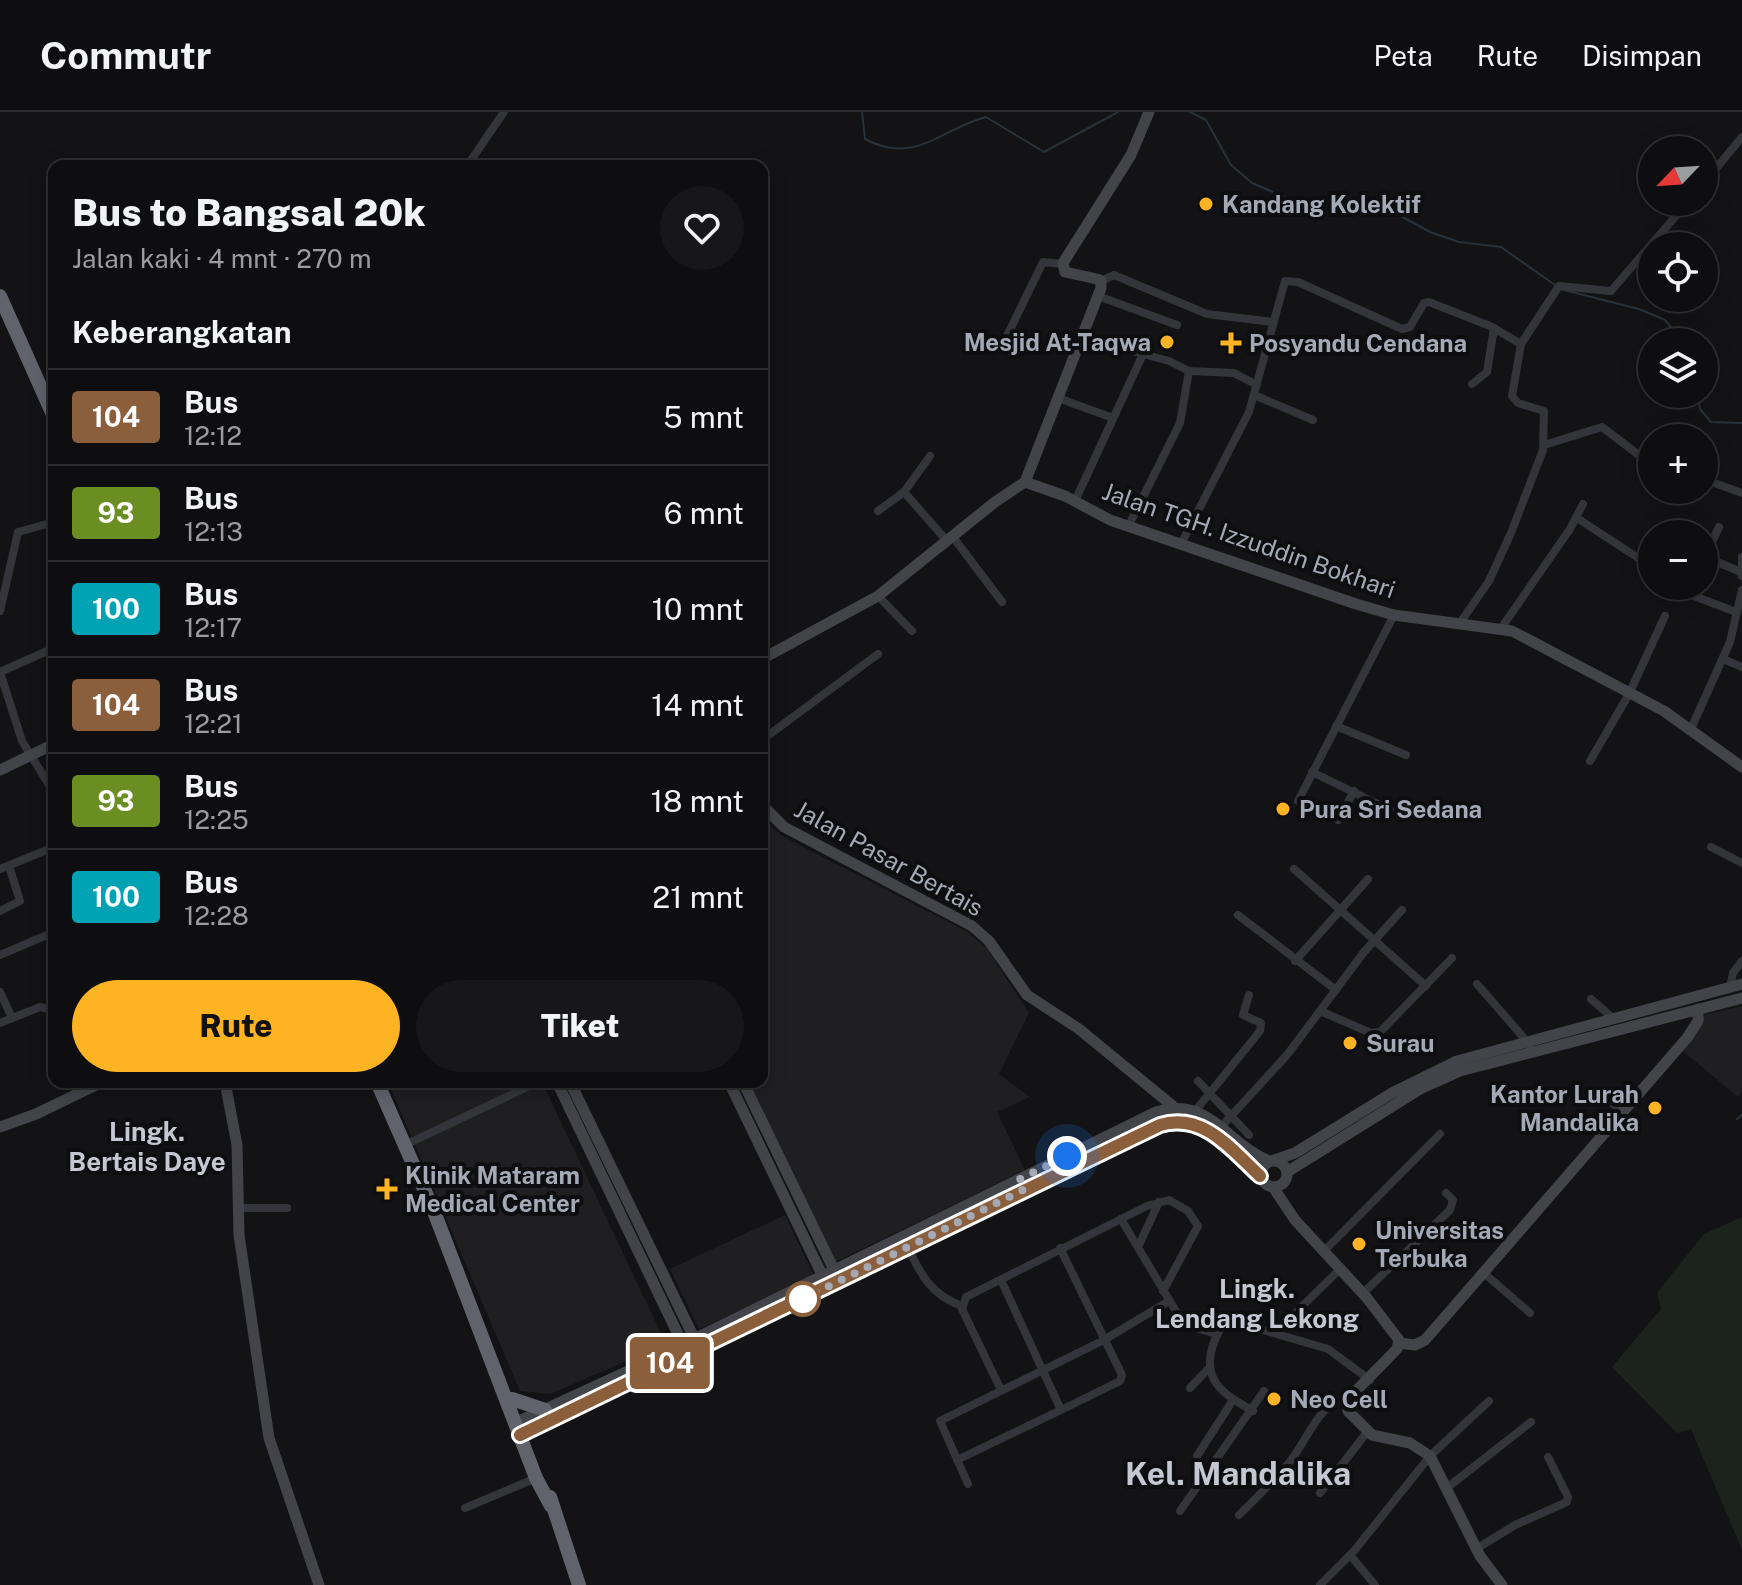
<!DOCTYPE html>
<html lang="id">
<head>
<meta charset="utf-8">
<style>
	:root { --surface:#0e0e10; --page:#171719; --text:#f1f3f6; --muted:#9b9c9f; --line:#2e2e30; --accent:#feb422 }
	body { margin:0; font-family:"Public Sans",sans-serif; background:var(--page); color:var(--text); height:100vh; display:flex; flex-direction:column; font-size:30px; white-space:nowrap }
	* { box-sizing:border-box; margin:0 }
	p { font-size:26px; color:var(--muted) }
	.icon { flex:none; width:44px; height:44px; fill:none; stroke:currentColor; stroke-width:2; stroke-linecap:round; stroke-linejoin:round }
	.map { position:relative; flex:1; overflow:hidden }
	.side { position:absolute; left:48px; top:48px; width:720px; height:928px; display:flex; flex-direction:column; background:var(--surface); border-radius:16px; box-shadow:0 4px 20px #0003,0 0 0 2px var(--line) }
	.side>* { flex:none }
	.badge { padding:0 16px; border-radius:6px; font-size:28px; line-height:52px }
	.needle { width:52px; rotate:245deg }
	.tools { position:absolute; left:1638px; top:24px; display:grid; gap:16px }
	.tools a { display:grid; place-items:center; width:80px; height:80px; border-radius:50%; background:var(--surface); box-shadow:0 4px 20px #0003,0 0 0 2px var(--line); font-size:40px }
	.you { position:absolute; width:40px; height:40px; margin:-20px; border:6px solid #fff; border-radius:50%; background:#1a73e8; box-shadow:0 0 0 12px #1a73e833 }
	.map>.badge { position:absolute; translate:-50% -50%; box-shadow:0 0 0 4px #fff }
	h2 { padding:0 24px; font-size:30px; line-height:72px }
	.round { display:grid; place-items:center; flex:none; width:84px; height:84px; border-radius:42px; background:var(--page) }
	.summary { display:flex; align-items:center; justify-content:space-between; height:136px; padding:0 24px }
	h1 { font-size:38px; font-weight:800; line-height:60px }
	.action { display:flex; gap:16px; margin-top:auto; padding:16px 24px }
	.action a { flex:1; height:92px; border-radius:48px; background:var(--accent); color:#111; font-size:32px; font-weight:800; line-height:92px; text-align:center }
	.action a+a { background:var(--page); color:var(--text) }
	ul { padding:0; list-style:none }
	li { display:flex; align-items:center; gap:24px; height:96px; padding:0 24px; border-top:2px solid var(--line) }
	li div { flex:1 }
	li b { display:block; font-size:30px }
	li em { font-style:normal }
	li .badge { min-width:88px; font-weight:700; text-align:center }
	header { display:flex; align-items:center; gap:48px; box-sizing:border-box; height:112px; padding:0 40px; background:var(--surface); border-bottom:2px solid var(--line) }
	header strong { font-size:38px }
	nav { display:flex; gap:44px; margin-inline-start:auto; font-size:28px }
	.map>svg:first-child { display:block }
	.built { fill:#1f1f22 }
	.green { fill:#1b231c }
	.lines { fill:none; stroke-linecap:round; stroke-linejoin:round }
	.stream { stroke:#29323a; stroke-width:2 }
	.street { stroke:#34353a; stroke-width:8 }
	.secondary { stroke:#42444a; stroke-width:11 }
	.highway { stroke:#60636c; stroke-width:14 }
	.line-casing { stroke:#fff; stroke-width:18 }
	.line { stroke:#8b5e3c; stroke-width:12 }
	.walk { stroke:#a4a9b6; stroke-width:8; stroke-dasharray:0 14.4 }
	.poi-dot { fill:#feb422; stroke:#0e0e10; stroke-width:3 }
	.stop-dot { fill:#fff; stroke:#8b5e3c; stroke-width:4 }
	.labels { text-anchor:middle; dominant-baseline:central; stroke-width:8; stroke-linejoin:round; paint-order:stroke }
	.poi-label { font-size:24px; font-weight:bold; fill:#a4a9b6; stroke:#0e0e10; text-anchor:start }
	.street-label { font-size:24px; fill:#a4a9b6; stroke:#0e0e10 }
	.neighbourhood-label { font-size:26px; font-weight:bold; fill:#c5c8d2; stroke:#0e0e10 }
	.district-label { font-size:32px; font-weight:bold; fill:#c5c8d2; stroke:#0e0e10 }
</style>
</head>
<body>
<header>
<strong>Commutr</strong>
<nav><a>Peta</a><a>Rute</a><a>Disimpan</a></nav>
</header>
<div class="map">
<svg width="1742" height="1473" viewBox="0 0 1742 1473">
	<rect width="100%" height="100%" fill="#131315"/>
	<g class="built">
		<path d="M 762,708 L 784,725 L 964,818 L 987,836 L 1029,901 L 999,962 L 1030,985 L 997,1000 L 1025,1058 L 835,1150 L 749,970 L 762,970 Z"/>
		<path d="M 1742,894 L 1742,980 L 1738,985 L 1682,938 L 1703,903 Z"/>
		<path d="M 388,970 L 542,970 L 666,1232 L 550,1282 L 520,1279 Z"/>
		<path d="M 785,1103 L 814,1164 L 699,1217 L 670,1157 Z"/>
	</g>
	<path class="green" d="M 1742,1105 L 1742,1438 L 1691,1317 L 1677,1321 L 1612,1255 L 1661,1197 L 1657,1181 L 1704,1122 Z"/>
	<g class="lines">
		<g class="stream">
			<path d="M 862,0 L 865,27 C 915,54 940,17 986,5 L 1044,40 L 1118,0"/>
			<path d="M 1190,0 L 1206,8 L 1231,53 L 1252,71 L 1294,89 L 1372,88 L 1430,120 L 1459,130 L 1501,135 L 1555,173"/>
			<path d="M 1560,177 L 1639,197 L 1665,208 L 1683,230"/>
			<path d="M 1698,282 L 1700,297 L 1711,310 L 1742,311"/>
			<path d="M 1737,1007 L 1742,1003"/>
		</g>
		<g class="street">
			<path d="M 467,54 L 504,0"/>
			<path d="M 1704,71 L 1742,25"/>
			<path d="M 1101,169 L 1114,163 L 1207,202 L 1273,210"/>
			<path d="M 1098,184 L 1177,213"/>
			<path d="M 1081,225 L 1169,249 L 1189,259 L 1234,261 L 1257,273"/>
			<path d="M 1006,226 L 1043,150 L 1062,152"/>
			<path d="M 1472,272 L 1487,260 L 1494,216"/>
			<path d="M 1254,283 L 1313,308"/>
			<path d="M 1058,286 L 1113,306"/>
			<path d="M 1544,333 L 1602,315 L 1652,353"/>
			<path d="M 1706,368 L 1742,381"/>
			<path d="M 904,380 L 930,344"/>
			<path d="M 1075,389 L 1143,242"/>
			<path d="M 878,399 L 904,380 L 947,429"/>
			<path d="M 1577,406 L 1652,455"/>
			<path d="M 49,412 L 54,433"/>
			<path d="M 1129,413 L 1180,311 L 1189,259"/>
			<path d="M 1719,415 L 1705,445 L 1741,460"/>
			<path d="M 953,425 L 1002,490"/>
			<path d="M 1182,430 L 1249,300 L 1285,169 L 1298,170 L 1402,217 L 1410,215 L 1424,191 L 1429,190 L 1490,214 L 1521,232"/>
			<path d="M 1742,464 L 1742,445"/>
			<path d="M 1677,474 L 1686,481 L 1736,500"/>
			<path d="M 878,484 L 912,519"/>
			<path d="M 0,499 L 18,420 L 54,410"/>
			<path d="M 1460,511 L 1489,469 L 1511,421 L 1543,338 L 1544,299 L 1518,291 L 1512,284 L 1521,232 L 1559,174 L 1611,179 L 1688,90"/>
			<path d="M 1502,515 L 1570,417 L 1583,392"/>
			<path d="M 1723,547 L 1742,555"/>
			<path d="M 0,560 L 22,629 L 54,681"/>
			<path d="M 0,560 L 54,536"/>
			<path d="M 1336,614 L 1406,643"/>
			<path d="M 1690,619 L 1730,530 L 1742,478"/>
			<path d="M 762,628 L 878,542"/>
			<path d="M 1590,649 L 1629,582 L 1665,504"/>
			<path d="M 1312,660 L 1390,698"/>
			<path d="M 1298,689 L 1394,503"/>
			<path d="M 1338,708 L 1354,679"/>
			<path d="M 1711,735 L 1742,751"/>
			<path d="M 0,757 L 54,735"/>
			<path d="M 1294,757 L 1426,874"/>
			<path d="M 0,799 L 20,789 L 9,754"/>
			<path d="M 1238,803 L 1336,878"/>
			<path d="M 0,843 L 54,820"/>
			<path d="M 1295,849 L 1368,767"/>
			<path d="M 1477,872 L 1530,933"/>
			<path d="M 1730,875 L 1733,861 L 1742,849"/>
			<path d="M 0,880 L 12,906"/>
			<path d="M 1591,887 L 1614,907"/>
			<path d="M 1320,899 L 1371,921 L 1380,920 L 1452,846"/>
			<path d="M 0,911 L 40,895 L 49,897 L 54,904"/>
			<path d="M 1198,969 L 1249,1023"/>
			<path d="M 1603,982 L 1623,1001"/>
			<path d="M 1196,998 L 1260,919 L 1261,911 L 1243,903 L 1249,883"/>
			<path d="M 1220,1016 L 1287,943 L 1364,840 L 1402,798"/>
			<path d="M 407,1032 L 538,970"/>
			<path d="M 237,1096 L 287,1096"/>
			<path d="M 1121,1107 L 1180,1206 L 1186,1213 L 1213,1221"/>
			<path d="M 908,1135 C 920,1162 932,1184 962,1194"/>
			<path d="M 1138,1135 L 1159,1090"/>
			<path d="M 1060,1136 L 1122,1263 L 1120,1269 L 1061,1298"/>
			<path d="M 1323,1140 L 1440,1022"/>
			<path d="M 1485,1162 L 1530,1201"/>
			<path d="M 1362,1182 L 1450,1098 L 1453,1088 L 1446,1081"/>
			<path d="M 1275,1221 L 1339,1158"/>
			<path d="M 1190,1276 L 1209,1256"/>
			<path d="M 1001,1278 L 962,1197 L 966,1185 L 1147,1094 L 1169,1088 L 1188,1099 L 1198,1114 L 1163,1179"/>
			<path d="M 1253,1299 C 1223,1282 1200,1268 1214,1230 C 1218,1220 1223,1210 1231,1204 L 1253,1215 L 1328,1237 L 1370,1268"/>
			<path d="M 1197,1344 L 1233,1288"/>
			<path d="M 957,1348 L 1061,1298 L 1001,1168"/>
			<path d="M 968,1372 L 940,1309 L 1104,1228 L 1169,1189"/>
			<path d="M 1448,1375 L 1531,1310"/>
			<path d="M 1320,1381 L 1367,1320"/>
			<path d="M 465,1396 L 536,1366"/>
			<path d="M 1180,1399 L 1264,1279"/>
			<path d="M 1239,1403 C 1256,1386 1273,1370 1288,1352 C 1308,1329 1317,1290 1351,1284"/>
			<path d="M 1476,1437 L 1515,1413 L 1567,1390 L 1568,1385 L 1548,1345"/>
			<path d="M 1350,1443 L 1375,1473"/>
			<path d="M 1320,1473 L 1354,1439 L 1430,1344 L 1489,1289"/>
		</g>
		<g class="secondary">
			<path d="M 1025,370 L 1101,176 L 1101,169 L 1097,167 L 1065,160 L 1063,151 L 1131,43 L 1149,0"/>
			<path d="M 762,547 L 878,484 L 995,390 L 1025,370 L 1065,384 L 1110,408 L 1356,492 L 1394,503 L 1512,519 L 1664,599 L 1742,655"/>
			<path d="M 0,658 L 54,632"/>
			<path d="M 762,693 L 784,715 L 972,814 L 989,829 L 1027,883 L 1079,917 L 1174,995"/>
			<path d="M 225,970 L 237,1033 L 239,1123 L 269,1326 L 319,1473"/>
			<path d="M 557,970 L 686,1239"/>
			<path d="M 570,970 L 697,1232"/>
			<path d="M 729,970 L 826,1171"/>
			<path d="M 743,970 L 837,1164"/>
			<path d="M 0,1015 L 36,1002 L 102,970"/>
			<path d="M 1274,1048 L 1295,1041 L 1392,981 L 1457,949 L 1742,872"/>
			<circle cx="1274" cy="1062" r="13"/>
			<path d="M 1287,1060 L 1420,977 L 1460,959 L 1742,886"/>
			<path d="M 1273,1075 L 1295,1108 L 1367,1186 L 1399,1228 L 1397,1237 L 1348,1287 L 1348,1299 L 1372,1323 L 1410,1331 L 1430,1344 L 1480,1444 L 1502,1473"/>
			<path d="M 1399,1231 L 1415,1233 L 1425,1228 L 1687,926 L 1698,909 L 1698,897"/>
			<path d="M 515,1311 L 637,1255 L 1156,1000 C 1209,983 1225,1031 1269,1049"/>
			<path d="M 520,1323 L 1160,1013 C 1203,1000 1231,1036 1260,1064"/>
		</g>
		<g class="highway">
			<path d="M 0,184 L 54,305"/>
			<path d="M 377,970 L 435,1102 L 536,1366 L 551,1394"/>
			<path d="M 512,1287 L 545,1298"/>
			<path d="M 550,1385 L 579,1473"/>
		</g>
	</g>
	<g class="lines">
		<defs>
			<path id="line" d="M 520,1323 L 1160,1013 C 1203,1000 1231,1037 1260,1064"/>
		</defs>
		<use href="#line" class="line-casing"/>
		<use href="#line" class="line"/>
		<path class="walk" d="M 803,1187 L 1025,1077 L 1020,1067 L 1067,1044"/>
	</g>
	<g class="poi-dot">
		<circle cx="1206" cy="92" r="8"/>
		<circle cx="1167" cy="230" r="8"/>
		<path d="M1227 219h8v8h8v8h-8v8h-8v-8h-8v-8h8z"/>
		<circle cx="1283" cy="697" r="8"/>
		<circle cx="1350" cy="931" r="8"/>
		<circle cx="1655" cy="996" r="8"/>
		<path d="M383 1065h8v8h8v8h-8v8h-8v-8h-8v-8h8z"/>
		<circle cx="1359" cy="1132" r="8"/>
		<circle cx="1274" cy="1287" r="8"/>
	</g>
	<circle class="stop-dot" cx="803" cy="1187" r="16"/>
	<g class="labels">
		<g class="poi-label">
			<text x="1222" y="92">Kandang Kolektif</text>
			<text x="1151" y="230" text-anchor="end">Mesjid At-Taqwa</text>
			<text x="1249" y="231">Posyandu Cendana</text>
			<text x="1299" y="697">Pura Sri Sedana</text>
			<text x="1366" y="931">Surau</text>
			<text x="1639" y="982" text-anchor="end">Kantor Lurah<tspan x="1639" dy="28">Mandalika</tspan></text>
			<text x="405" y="1063">Klinik Mataram<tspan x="405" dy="28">Medical Center</tspan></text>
			<text x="1375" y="1118">Universitas<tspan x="1375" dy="28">Terbuka</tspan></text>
			<text x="1290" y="1287">Neo Cell</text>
		</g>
		<g class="street-label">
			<text transform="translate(1249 428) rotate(19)">Jalan TGH. Izzuddin Bokhari</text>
			<text transform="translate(889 746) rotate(29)">Jalan Pasar Bertais</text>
		</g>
		<g class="neighbourhood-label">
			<text x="147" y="1019">Lingk.<tspan x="147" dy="30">Bertais Daye</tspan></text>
			<text x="1257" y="1176">Lingk.<tspan x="1257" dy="30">Lendang Lekong</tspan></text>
		</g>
		<g class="district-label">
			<text x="1238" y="1361">Kel. Mandalika</text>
		</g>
	</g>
</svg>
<div class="tools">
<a><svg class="needle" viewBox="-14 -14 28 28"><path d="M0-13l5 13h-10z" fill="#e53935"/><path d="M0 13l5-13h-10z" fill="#9b9c9f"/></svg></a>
<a><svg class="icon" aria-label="locate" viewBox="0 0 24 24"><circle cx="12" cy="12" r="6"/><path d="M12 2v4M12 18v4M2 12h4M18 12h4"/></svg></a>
<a><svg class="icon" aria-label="layers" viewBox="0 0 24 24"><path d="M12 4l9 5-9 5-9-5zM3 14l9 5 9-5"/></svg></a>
<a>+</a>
<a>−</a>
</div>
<div class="you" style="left:1067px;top:1044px"></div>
<b class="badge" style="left:670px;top:1251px;background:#8b5e3c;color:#fff">104</b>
<section class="side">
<div class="summary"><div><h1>Bus to Bangsal 20k</h1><p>Jalan kaki · 4 mnt · 270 m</p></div><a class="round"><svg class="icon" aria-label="heart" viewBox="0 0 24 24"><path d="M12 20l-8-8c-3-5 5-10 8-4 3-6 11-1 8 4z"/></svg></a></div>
<h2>Keberangkatan</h2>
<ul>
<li><span class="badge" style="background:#8b5e3c;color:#fff">104</span><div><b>Bus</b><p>12:12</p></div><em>5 mnt</em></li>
<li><span class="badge" style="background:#6b8e23;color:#fff">93</span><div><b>Bus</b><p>12:13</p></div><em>6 mnt</em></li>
<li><span class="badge" style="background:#00a3b4;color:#fff">100</span><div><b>Bus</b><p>12:17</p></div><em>10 mnt</em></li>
<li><span class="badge" style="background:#8b5e3c;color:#fff">104</span><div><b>Bus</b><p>12:21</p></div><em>14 mnt</em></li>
<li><span class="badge" style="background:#6b8e23;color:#fff">93</span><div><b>Bus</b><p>12:25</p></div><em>18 mnt</em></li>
<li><span class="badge" style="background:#00a3b4;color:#fff">100</span><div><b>Bus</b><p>12:28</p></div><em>21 mnt</em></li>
</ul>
<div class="action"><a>Rute</a><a>Tiket</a></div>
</section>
</div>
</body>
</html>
